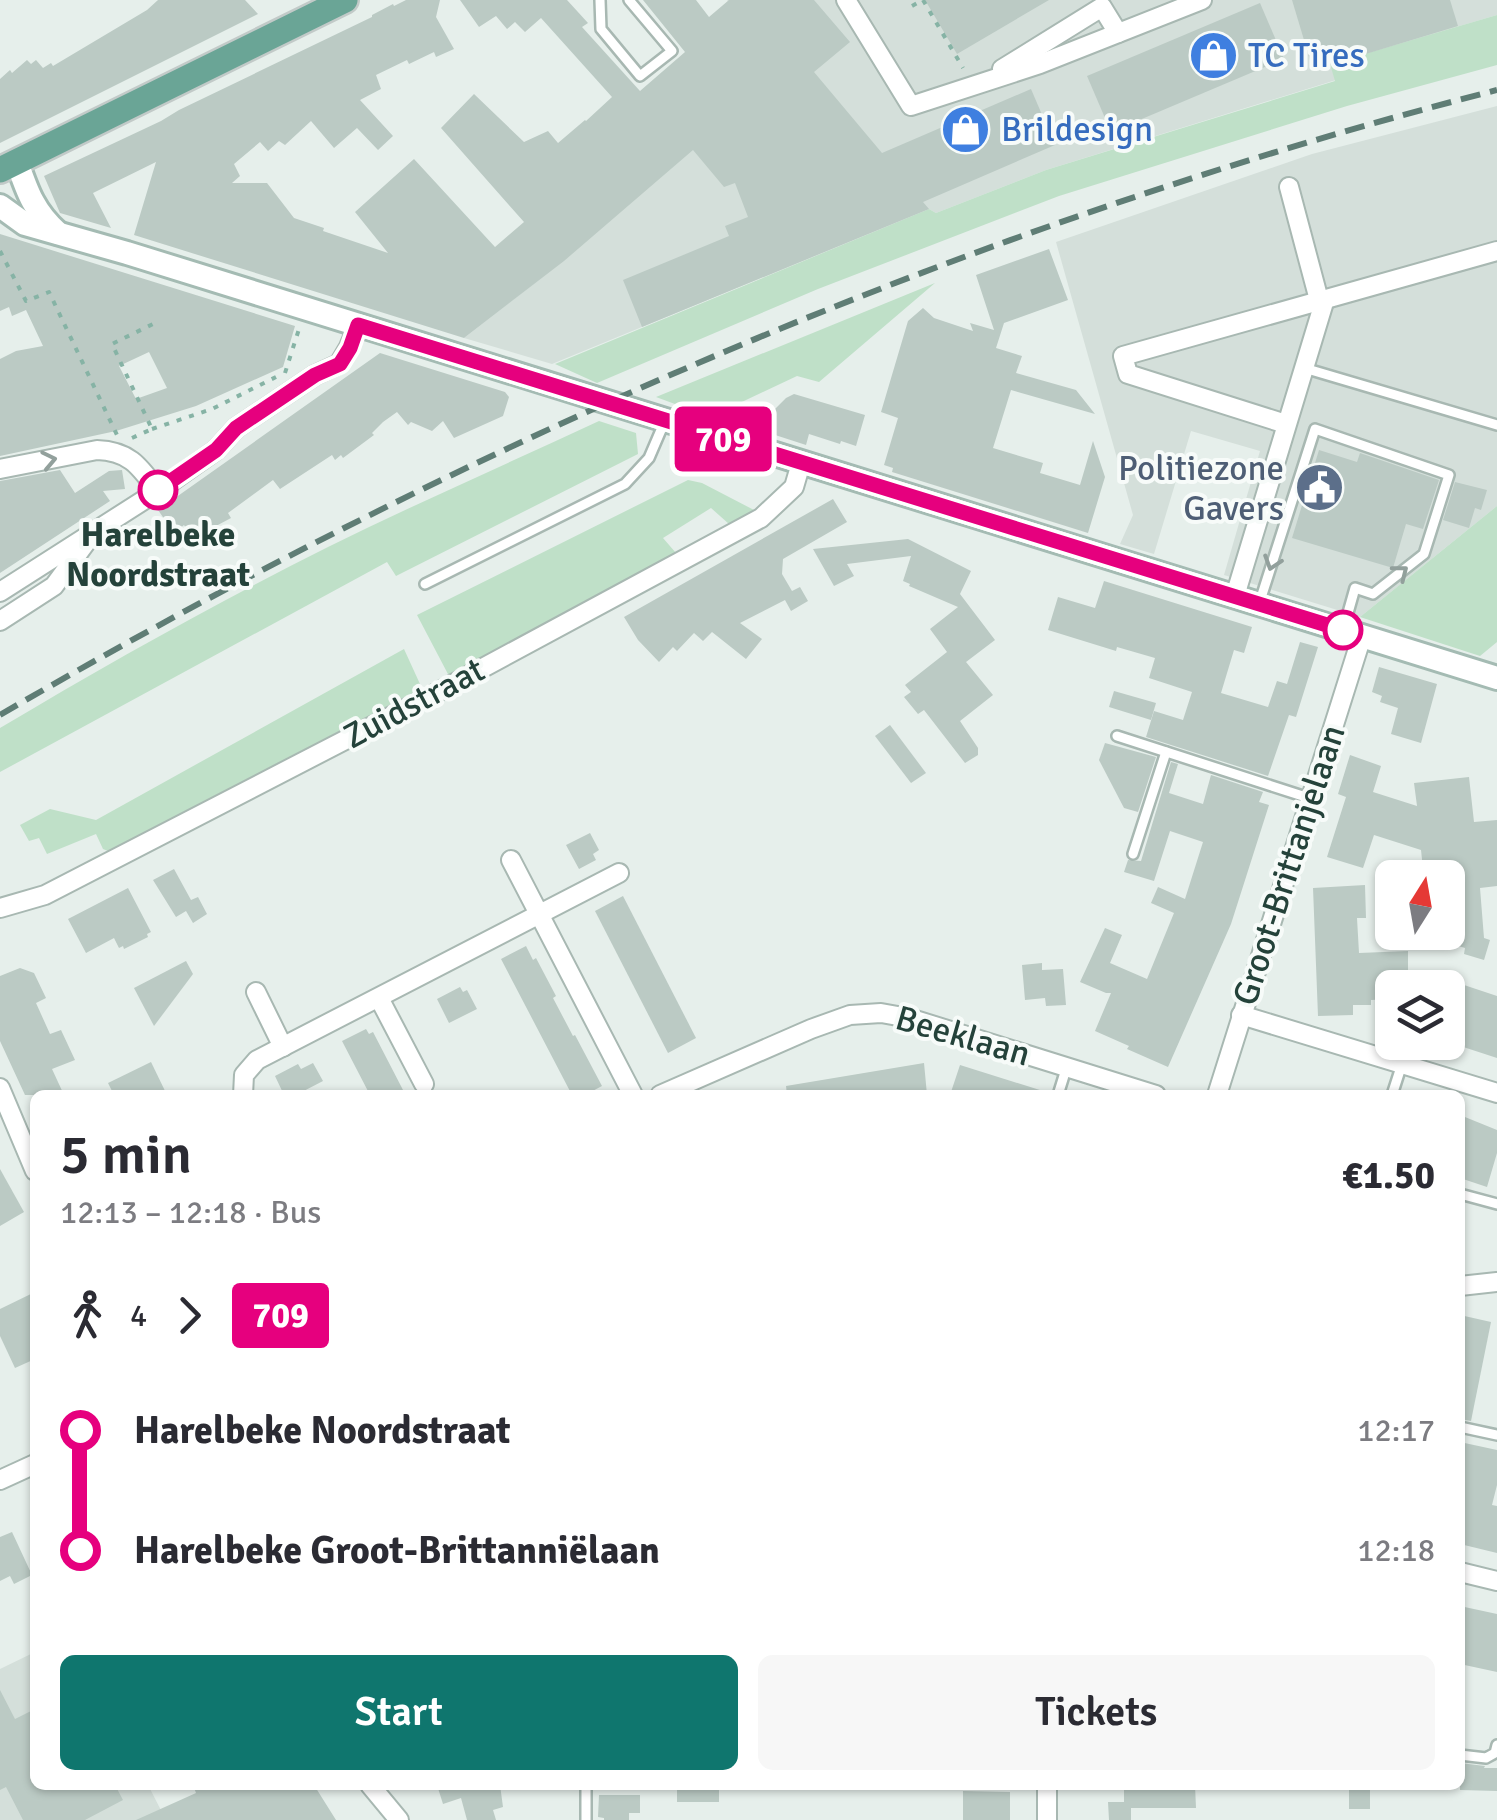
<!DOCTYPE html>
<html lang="en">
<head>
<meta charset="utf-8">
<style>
	:root { --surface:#fff; --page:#f7f7f7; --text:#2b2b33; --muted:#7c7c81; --accent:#0f766e }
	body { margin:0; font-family:Signika,sans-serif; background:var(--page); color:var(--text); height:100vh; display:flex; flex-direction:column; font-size:38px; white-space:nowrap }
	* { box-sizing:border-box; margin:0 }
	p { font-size:32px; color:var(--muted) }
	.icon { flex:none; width:55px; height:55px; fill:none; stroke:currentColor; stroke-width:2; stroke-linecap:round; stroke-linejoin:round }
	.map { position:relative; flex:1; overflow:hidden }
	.sheet { position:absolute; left:30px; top:1090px; width:1435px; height:700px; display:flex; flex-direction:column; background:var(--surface); border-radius:15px; box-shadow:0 2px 8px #0004 }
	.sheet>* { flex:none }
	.badge { padding:0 20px; border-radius:8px; font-size:35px; line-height:65px }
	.needle { width:65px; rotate:11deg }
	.fabs { position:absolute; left:1375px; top:860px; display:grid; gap:20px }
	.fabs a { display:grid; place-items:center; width:90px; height:90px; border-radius:15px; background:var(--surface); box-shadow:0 2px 8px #0004; font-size:50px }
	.map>.badge { position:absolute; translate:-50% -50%; box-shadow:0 0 0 5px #fff }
	.legs { display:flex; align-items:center; gap:15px; height:110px; padding:0 30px; font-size:32px }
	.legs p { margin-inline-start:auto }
	.summary { display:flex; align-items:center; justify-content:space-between; height:170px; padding:0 30px }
	h1 { font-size:55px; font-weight:600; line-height:75px }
	.button { display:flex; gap:20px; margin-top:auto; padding:20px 30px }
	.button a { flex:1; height:115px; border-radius:15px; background:var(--accent); color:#fff; font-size:40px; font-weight:600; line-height:115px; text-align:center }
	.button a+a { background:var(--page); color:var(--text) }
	ul { padding:0 30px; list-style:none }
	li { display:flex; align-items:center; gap:35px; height:120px; font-size:38px }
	li i { display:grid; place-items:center; width:15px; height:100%; margin:0 12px; background:currentColor }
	li i::after { content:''; width:25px; height:25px; margin:-12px; border:8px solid; border-radius:50%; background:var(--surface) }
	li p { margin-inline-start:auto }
	li:first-child i { background:linear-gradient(#0000 50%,currentColor 0) }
	li:last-child i { background:linear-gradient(currentColor 50%,#0000 0) }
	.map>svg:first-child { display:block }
	.built { fill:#d4dfda }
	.green { fill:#bfe0c8 }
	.building { fill:#bbcac4; fill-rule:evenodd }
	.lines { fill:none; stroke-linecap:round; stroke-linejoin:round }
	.lane-casing { stroke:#a8b8b2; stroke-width:14 }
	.street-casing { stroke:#a8b8b2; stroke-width:22 }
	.secondary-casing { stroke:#a4bbb3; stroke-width:28 }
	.primary-casing { stroke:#c2cac8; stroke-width:30 }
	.path { stroke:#86b3a5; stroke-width:4; stroke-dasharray:5 8; stroke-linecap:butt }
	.lane { stroke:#fff; stroke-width:9 }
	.street { stroke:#fff; stroke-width:18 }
	.secondary { stroke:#fff; stroke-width:22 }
	.primary { stroke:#6aa596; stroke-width:25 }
	.rail { stroke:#5f7d75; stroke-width:6; stroke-dasharray:20 10; stroke-linecap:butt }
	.oneway { stroke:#92a09c }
	.line-1-casing { stroke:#fff; stroke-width:22 }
	.line-1 { stroke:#e6007e; stroke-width:15 }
	.stop-1-dot { fill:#fff; stroke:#e6007e; stroke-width:5 }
	.labels { text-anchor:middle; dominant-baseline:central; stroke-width:8; stroke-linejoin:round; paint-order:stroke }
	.shop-label { font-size:35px; fill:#366cbe; stroke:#f7fbf9; text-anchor:start }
	.service-label { font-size:35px; fill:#4e5e75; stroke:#f7fbf9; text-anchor:end }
	.stop-label { font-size:35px; font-weight:bold; fill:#24423a; stroke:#f7fbf9 }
	.street-label { font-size:35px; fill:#24423a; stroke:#f7fbf9 }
</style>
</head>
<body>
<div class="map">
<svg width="1497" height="1820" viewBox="0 0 1497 1820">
	<rect width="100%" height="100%" fill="#e6efeb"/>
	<g class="built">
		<path d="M 727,0 L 1497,0 L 1497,15 L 1331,64 L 1336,80 L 1046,170 L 936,213 L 929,209 L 552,364 L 464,338 L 541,278 L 749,27 Z"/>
		<path d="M 1497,106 L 1497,506 L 1360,617 L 1224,575 L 1260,451 L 1191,431 L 1154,554 L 1120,544 L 1133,515 L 1056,242 L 1312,154 Z"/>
		<path d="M 35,1652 L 35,1785 L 148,1785 L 166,1820 L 0,1820 L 0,1669 Z"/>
	</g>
	<g class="green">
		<path d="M 1497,15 L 1497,65 L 1347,106 L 1059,196 L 818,289 L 597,383 L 555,364 L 929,209 L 936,213 L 1046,170 L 1335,81 L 1330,64 Z"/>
		<path d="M 935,283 L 819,382 L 797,376 L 710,417 L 656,397 Z"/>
		<path d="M 599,421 L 636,433 L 638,454 L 396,576 L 387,562 L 0,772 L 0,728 C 107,664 216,603 328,547 C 417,503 509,463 599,421 Z"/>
		<path d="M 688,480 L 702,483 L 754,510 L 729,524 L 711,508 L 663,538 L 676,553 L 449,676 L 417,615 Z"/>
		<path d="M 1497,506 L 1497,642 L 1480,656 L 1360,617 Z"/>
		<path d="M 404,649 L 420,684 L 419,690 L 108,851 L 103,849 L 96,834 L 47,854 L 39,838 L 29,841 L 20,825 L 50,809 L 96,820 Z"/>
	</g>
	<g class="building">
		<path d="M 158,0 L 245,0 L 258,14 L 0,143 L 0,79 L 10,70 L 12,73 L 27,60 L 31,64 L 36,60 L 43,68 L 51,63 L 53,66 L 147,10 Z"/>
		<path d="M 406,0 L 440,0 L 436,17 L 454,49 L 436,57 L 434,52 L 409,64 L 407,60 L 376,75 L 381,89 L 360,100 L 393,136 L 378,150 L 357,128 L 334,148 L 311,121 L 285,145 L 279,141 L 268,151 L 260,142 L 234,164 L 240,176 L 232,183 L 267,183 L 294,218 L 324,228 L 323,231 L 388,253 L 355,212 L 414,159 L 495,247 L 524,222 L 441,128 L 474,94 L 524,142 L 548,131 L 558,143 L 585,120 L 586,121 L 612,97 L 541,18 L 525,32 L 515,22 L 507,29 L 496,16 L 479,27 L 460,0 L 567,0 L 588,23 L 582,27 L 640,91 L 685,52 L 643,0 L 696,0 L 709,17 L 729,0 L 814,0 L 850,42 L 814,72 L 882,153 L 1031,89 L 1055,145 L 923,202 L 929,209 L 642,327 L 623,280 L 729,236 L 725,226 L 748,217 L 735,183 L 724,187 L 693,150 L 564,261 L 464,338 L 134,235 L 156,162 L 93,193 L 111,228 L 60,213 L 44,176 L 161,121 L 179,110 L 372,17 L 372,15 L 393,4 L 394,6 Z"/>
		<path d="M 925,0 L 1049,0 L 957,54 Z"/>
		<path d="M 1292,0 L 1450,0 L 1458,26 L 1313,70 Z"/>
		<path d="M 1260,3 L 1284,59 L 1111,132 L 1087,76 Z"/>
		<path d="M 0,234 L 295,326 L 283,367 L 196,406 L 116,431 L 0,456 L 0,359 L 16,351 L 43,346 L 26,310 L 12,316 L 9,307 L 0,311 ZM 149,352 L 167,388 L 136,399 L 119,366 Z"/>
		<path d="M 1049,249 L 1068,300 L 1004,323 L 996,348 L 1022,356 L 1016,373 L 1076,390 L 1095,414 L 1011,390 L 993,448 L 1043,463 L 1040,473 L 1080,485 L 1093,441 L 1105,477 L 1088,533 L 892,472 L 893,468 L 884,465 L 898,418 L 881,412 L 908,321 L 923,308 L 934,318 L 973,331 L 970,323 L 994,330 L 976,275 Z"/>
		<path d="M 380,353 L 505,392 L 509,397 L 503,416 L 454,438 L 443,421 L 432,431 L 411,422 L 408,425 L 397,412 L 383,422 L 372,433 L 374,435 L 343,458 L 341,455 L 335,460 L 332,455 L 280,489 L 273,480 L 228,513 L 231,518 L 201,534 L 197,526 L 188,531 L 184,525 L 174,533 L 158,510 Z"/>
		<path d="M 794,394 L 865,415 L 856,446 L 841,441 L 840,444 L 809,434 L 806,445 L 747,426 L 751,412 L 763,407 L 774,410 L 786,398 Z"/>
		<path d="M 1319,450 L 1357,462 L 1360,453 L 1439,480 L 1423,529 L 1406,524 L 1393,568 L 1292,538 Z"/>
		<path d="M 60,470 L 75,493 L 109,471 L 122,470 L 125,489 L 103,491 L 110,501 L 0,573 L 0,481 Z"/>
		<path d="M 1455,482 L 1487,490 L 1481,510 L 1475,508 L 1469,528 L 1443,520 Z"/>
		<path d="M 833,499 L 847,522 L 783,559 L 782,574 L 792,591 L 800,587 L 808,601 L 791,611 L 785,600 L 740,623 L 762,639 L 746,659 L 712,632 L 703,641 L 694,633 L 677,651 L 673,647 L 659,662 L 638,640 L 624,617 Z"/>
		<path d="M 908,539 L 971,571 L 960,594 L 995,640 L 966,662 L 993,695 L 960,721 L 978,748 L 978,755 L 965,763 L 924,710 L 918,714 L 904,697 L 911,692 L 905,685 L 947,652 L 930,629 L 958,607 L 909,586 L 910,584 L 903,581 L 911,556 L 847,564 L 854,576 L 834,586 L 813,549 Z"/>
		<path d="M 1104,581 L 1252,627 L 1244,653 L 1234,650 L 1221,693 L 1268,707 L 1277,681 L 1287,684 L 1300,642 L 1318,647 L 1296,717 L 1289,715 L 1268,776 L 1146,737 L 1154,711 L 1183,720 L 1192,692 L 1149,678 L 1155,658 L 1117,647 L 1116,651 L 1048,630 L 1058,597 L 1095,608 Z"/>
		<path d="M 1379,667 L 1437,684 L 1421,743 L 1391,734 L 1398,708 L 1380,702 L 1382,696 L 1372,692 Z"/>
		<path d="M 1114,691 L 1156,703 L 1151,720 L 1109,707 Z"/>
		<path d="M 890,725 L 926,773 L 911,783 L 875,736 Z"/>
		<path d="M 1105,743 L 1156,757 L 1138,812 L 1124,808 L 1099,760 Z"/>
		<path d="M 1350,755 L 1381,766 L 1373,792 L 1417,806 L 1414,783 L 1469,777 L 1474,822 L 1497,820 L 1497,886 L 1480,888 L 1484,938 L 1490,940 L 1484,960 L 1464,954 L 1465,948 L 1442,941 L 1444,932 L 1448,932 L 1448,878 L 1424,878 L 1421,850 L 1374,835 L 1363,868 L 1327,857 L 1346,797 L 1338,794 Z"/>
		<path d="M 1171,762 L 1178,764 L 1169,793 L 1203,804 L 1211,775 L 1263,792 L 1259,802 L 1269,805 L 1231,924 L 1168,1067 L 1127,1049 L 1129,1046 L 1095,1031 L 1111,993 L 1106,993 L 1080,982 L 1105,928 L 1122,935 L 1110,963 L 1147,979 L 1174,913 L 1151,903 L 1158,887 L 1185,899 L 1203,842 L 1170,831 L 1154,881 L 1124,872 L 1128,860 L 1141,861 Z"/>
		<path d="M 590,833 L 599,850 L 593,854 L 596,860 L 579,869 L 566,845 Z"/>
		<path d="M 174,869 L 191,900 L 198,897 L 207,914 L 193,923 L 186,911 L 176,917 L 153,880 Z"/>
		<path d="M 1365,885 L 1366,918 L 1357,918 L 1359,953 L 1408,951 L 1408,977 L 1392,978 L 1392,999 L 1371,1000 L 1371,1005 L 1353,1005 L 1353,1015 L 1318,1016 L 1313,888 Z"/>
		<path d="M 128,888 L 151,932 L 147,934 L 148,937 L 124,949 L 123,946 L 119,948 L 114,938 L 86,953 L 68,919 Z"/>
		<path d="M 623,896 L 696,1038 L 668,1053 L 595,911 Z"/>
		<path d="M 526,946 L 533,960 L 536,958 L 556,996 L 553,998 L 573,1036 L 575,1035 L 602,1086 L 585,1095 L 572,1095 L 501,959 Z"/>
		<path d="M 186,961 L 193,974 L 154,1026 L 134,988 Z"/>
		<path d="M 1042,963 L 1042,970 L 1063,969 L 1066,1005 L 1046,1006 L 1045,998 L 1025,1000 L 1022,965 Z"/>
		<path d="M 20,968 L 34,973 L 46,998 L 36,1003 L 50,1034 L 61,1030 L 75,1060 L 52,1069 L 64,1095 L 25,1095 L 0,1041 L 0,976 Z"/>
		<path d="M 1455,982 L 1497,996 L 1497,1058 L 1448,1042 L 1448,1005 Z"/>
		<path d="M 460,987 L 463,992 L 467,990 L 477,1009 L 449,1023 L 437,999 Z"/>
		<path d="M 366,1029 L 369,1034 L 373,1032 L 403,1090 L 393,1095 L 370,1095 L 342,1041 Z"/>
		<path d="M 151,1062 L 167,1095 L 114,1095 L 108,1083 Z"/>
		<path d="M 313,1063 L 323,1081 L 296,1095 L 284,1095 L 275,1076 L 298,1064 L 301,1069 Z"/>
		<path d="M 924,1063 L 927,1095 L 787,1095 L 786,1086 Z"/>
		<path d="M 960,1065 L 1043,1091 L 1042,1095 L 950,1095 Z"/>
		<path d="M 1460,1115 L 1497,1130 L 1497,1153 L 1487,1187 L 1460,1178 L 1465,1155 L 1460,1154 Z"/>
		<path d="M 0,1169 L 24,1212 L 0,1226 Z"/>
		<path d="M 35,1292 L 35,1359 L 15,1368 L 0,1336 L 0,1309 Z"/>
		<path d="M 1460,1315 L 1491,1322 L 1471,1421 L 1460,1419 Z"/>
		<path d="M 1460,1442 L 1497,1450 L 1497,1485 L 1492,1505 L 1497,1506 L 1497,1553 L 1460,1544 Z"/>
		<path d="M 12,1532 L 32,1575 L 14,1584 L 10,1576 L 0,1581 L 0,1537 Z"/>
		<path d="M 1460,1606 L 1497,1614 L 1497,1672 L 1460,1664 Z"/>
		<path d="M 0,1690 L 15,1719 L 35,1709 L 35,1785 L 115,1785 L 123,1800 L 85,1820 L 23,1820 L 6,1787 L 0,1790 Z"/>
		<path d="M 1460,1763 L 1485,1766 L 1484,1768 L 1497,1768 L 1497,1791 L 1460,1790 Z"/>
		<path d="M 193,1785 L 314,1785 L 336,1820 L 136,1820 L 196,1793 Z"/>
		<path d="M 437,1785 L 500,1785 L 503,1807 L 493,1810 L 496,1820 L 467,1820 L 461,1798 L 443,1804 Z"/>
		<rect x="677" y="1785" width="42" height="17"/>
		<path d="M 1124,1785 L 1195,1785 L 1196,1808 L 1131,1808 L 1131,1820 L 1109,1820 L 1108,1802 L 1124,1802 Z"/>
		<rect x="1349" y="1785" width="21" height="24"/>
		<path d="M 963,1791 L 1010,1792 L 1010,1820 L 963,1820 Z"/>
		<path d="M 599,1795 L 640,1795 L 640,1813 L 629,1813 L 629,1820 L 604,1820 L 604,1818 L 598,1817 Z"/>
	</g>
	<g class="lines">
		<defs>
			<g id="lane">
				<path d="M 600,0 L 601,29 L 640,76 L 672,51 L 629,0"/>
				<path d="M 1304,368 L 1497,425"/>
				<path d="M 425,584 L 625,484 L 649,458 L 664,423"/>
				<path d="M 1260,601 L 1315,429 L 1449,475 L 1424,554 L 1373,594 L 1355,588 L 1344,627"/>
				<path d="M 1117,736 L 1309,798"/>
				<path d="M 1133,854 L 1166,752"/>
				<path d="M 1058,1095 L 1067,1066"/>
				<path d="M 1392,1095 L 1402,1064"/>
				<path d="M 1460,1194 L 1497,1204"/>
				<path d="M 1460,1427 L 1497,1435"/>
				<path d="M 1460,1755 L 1486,1758 L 1495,1753 L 1497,1745"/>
				<path d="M 586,1820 L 586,1785"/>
			</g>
			<g id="street">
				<path d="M 846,0 L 911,106 L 1040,64 L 1202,0"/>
				<path d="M 1002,69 L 1102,7 L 1118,33"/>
				<path d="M 1289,187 L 1319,300"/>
				<path d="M 1286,424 L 1128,374 L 1123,356 L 1497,251"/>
				<path d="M 0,469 L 97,450 C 130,451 140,467 158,491"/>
				<path d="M 0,592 L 158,491 L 216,450 L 236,428 L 315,375 L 339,364 L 349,347 L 358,325"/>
				<path d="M 1235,596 L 1325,299"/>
				<path d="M 0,621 L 54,586 L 90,537"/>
				<path d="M 511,860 L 633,1095"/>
				<path d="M 0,908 L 45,895 L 440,691 L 761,518 L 794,487 L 801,463"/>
				<path d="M 256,992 L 283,1047"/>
				<path d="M 379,998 L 424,1084"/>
				<path d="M 1241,1015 L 1497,1093"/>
				<path d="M 0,1088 L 35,1171"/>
				<path d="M 243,1095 L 244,1075 L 257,1060 L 619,873"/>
				<path d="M 660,1095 L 811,1029 L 850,1015 L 881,1013 L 909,1018 L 1156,1095"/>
				<path d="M 1217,1095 L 1362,636"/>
				<path d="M 1460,1286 L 1497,1282"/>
				<path d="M 0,1480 L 35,1464"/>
				<path d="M 1460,1572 L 1497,1581"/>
				<path d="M 370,1785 L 399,1820"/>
				<path d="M 1047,1785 L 1047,1820"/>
			</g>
			<g id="secondary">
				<path d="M 17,162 C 27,191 34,212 58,233"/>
				<path d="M 0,206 L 25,224 L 127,253 L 1497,678"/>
			</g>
			<path id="primary" d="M 0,170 L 345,0"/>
		</defs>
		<use href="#lane" class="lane-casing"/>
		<use href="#street" class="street-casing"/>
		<use href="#secondary" class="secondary-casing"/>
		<use href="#primary" class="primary-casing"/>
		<g class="path">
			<path d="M 923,0 L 963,68"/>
			<path d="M 912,6 L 923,0"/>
			<path d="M 0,251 L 26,301 L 49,292 L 117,435"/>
			<path d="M 285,373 L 299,329"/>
			<path d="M 152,429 L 212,409 L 276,377"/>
			<path d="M 132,438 L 152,429 L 112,344 L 153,324"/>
		</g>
		<use href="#lane" class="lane"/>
		<use href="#street" class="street"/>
		<use href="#secondary" class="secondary"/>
		<use href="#primary" class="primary"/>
		<path class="rail" d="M 0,715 C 469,442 971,225 1497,90"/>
	</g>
	<defs><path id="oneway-chevron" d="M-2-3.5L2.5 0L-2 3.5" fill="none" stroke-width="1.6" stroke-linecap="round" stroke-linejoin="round" transform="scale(2.5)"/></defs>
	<g class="oneway">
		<use href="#oneway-chevron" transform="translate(49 460) rotate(-12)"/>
		<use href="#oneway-chevron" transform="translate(1272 563) rotate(108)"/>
		<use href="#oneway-chevron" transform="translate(1401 572) rotate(-38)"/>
	</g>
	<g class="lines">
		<defs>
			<path id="line-1" d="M 158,490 L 216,450 L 236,428 L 315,375 L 340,364 L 350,348 L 358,325 L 1343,630"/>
		</defs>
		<use href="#line-1" class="line-1-casing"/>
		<use href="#line-1" class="line-1"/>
	</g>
	<defs>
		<symbol id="shop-disc" viewBox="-11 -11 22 22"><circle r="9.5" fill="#3f7fe0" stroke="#f7fbf9"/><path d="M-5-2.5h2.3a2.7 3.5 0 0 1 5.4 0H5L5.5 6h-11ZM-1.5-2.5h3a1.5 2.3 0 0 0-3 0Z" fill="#fff"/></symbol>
		<symbol id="civic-disc" viewBox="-11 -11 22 22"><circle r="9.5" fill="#5c6f8a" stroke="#f7fbf9"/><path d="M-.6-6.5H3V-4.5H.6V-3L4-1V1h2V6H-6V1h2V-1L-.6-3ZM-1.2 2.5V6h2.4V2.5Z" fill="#fff"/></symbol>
	</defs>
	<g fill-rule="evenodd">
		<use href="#shop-disc" x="1186" y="28" width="55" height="55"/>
		<use href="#shop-disc" x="938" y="102" width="55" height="55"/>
		<use href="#civic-disc" x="1292" y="460" width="55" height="55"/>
	</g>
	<g class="stop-1-dot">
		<circle cx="158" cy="490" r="18"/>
		<circle cx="1343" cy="630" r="18"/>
	</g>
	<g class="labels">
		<g class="shop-label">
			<text x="1248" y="55">TC Tires</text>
			<text x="1001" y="129">Brildesign</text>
		</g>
		<g class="service-label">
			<text x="1284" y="468">Politiezone<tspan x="1284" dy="40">Gavers</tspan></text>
		</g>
		<g class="stop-label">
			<text x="158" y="534">Harelbeke<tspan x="158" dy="40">Noordstraat</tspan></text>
		</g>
		<g class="street-label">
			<text transform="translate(414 703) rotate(-28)">Zuidstraat</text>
			<text transform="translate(1289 865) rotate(-72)">Groot-Brittanjelaan</text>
			<text transform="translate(963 1036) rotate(16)">Beeklaan</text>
		</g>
	</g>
</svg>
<div class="fabs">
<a><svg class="needle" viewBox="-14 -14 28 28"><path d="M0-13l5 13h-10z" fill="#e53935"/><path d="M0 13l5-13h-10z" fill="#7c7c81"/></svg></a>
<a><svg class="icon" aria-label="layers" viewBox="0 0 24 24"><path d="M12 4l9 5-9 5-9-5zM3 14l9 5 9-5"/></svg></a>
</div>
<b class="badge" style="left:723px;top:439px;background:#e6007e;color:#fff">709</b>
<section class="sheet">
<div class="summary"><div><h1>5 min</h1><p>12:13 – 12:18 · Bus</p></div><b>€1.50</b></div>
<div class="legs"><svg class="icon" aria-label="walk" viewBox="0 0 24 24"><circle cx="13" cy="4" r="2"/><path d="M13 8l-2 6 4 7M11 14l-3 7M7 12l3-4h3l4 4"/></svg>4<svg class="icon" aria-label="forward" viewBox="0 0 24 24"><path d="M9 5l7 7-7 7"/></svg><b class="badge" style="background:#e6007e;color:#fff">709</b></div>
<ul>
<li><i style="color:#e6007e"></i><b>Harelbeke Noordstraat</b><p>12:17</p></li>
<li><i style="color:#e6007e"></i><b>Harelbeke Groot-Brittanniëlaan</b><p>12:18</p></li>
</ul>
<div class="button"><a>Start</a><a>Tickets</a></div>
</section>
</div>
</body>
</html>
